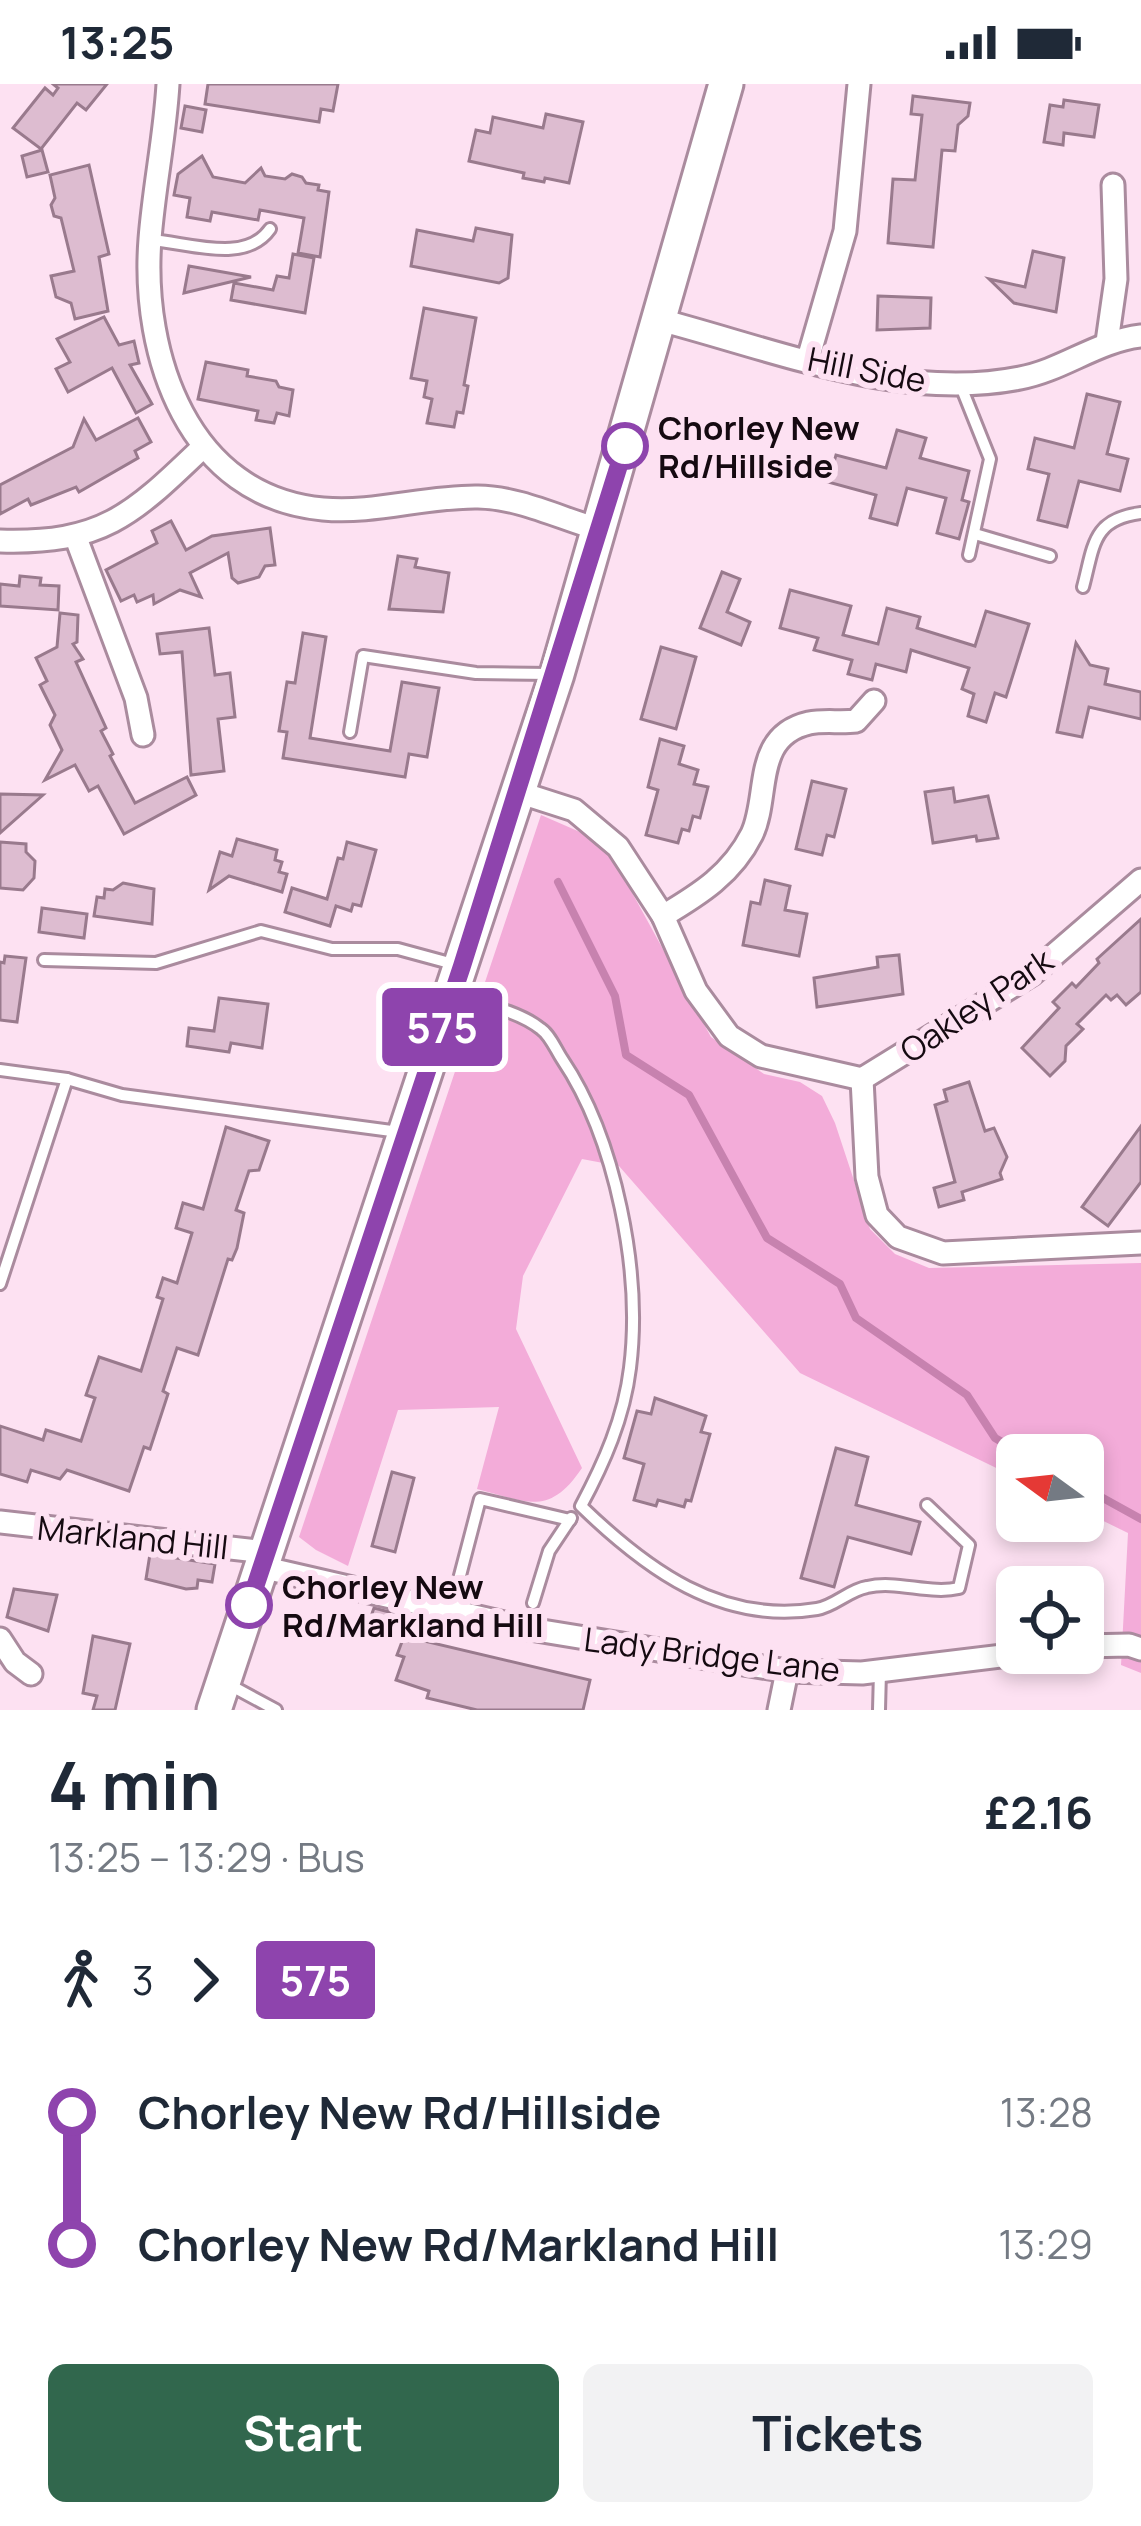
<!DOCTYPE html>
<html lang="en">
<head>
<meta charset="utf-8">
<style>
	:root { --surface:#fff; --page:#f2f2f3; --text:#1f2937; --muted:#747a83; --accent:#31674d }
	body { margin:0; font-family:Manrope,sans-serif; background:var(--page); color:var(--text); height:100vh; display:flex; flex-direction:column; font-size:45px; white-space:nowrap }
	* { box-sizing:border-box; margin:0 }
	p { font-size:39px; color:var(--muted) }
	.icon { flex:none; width:66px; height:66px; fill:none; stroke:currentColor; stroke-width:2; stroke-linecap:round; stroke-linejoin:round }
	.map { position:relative; height:1626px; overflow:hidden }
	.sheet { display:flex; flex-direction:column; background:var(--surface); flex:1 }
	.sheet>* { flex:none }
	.badge { padding:0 24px; border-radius:9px; font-size:42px; line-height:78px }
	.needle { width:78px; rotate:285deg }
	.fabs { position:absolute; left:996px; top:1350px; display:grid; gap:24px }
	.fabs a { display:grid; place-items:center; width:108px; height:108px; border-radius:18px; background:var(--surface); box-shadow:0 6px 18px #0003; font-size:60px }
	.map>.badge { position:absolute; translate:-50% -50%; box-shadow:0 0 0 6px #fff }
	.legs { display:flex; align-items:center; gap:18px; height:132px; padding:0 48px; font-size:39px }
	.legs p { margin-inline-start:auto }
	.overview { display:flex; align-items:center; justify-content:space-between; height:204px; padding:0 48px }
	h1 { font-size:66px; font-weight:700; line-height:90px }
	.cta { display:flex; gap:24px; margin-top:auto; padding:24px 48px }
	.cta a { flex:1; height:138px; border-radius:18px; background:var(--accent); color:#fff; font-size:48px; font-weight:700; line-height:138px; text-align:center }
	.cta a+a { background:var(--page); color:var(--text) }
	ul { padding:0 48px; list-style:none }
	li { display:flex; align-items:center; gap:42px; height:132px; font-size:45px }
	li i { display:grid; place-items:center; width:18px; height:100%; margin:0 15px; background:currentColor }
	li i::after { content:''; width:30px; height:30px; margin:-15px; border:9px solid; border-radius:50%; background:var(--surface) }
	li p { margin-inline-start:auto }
	li:first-child i { background:linear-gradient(#0000 50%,currentColor 0) }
	li:last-child i { background:linear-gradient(currentColor 50%,#0000 0) }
	.status { display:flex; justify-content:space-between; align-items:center; height:84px; padding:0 60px; background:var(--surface); direction:ltr }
	.status svg { height:33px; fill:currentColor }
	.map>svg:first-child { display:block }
	.green { fill:#f3acd9 }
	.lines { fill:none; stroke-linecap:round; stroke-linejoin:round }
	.stream { stroke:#c782af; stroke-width:8 }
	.building { fill:#ddbcd0; stroke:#997a8d; stroke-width:3 }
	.lane-casing { stroke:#aa8b9e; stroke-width:16 }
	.street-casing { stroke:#aa8b9e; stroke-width:27 }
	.primary-casing { stroke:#aa8b9e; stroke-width:39 }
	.lane { stroke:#fff; stroke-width:10 }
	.street { stroke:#fff; stroke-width:21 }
	.primary { stroke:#fff; stroke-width:33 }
	.line-1-casing { stroke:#fff; stroke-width:27 }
	.line-1 { stroke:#8e44ad; stroke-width:18 }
	.stop-1-dot { fill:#fff; stroke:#8e44ad; stroke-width:6 }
	.labels { text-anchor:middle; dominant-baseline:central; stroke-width:12; stroke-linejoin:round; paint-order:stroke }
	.street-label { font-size:33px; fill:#150a11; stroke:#fde1f2 }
	.stop-label { font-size:33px; font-weight:bold; fill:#150a11; stroke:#fde1f2; text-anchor:start }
</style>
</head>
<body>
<div class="status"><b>13:25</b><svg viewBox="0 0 49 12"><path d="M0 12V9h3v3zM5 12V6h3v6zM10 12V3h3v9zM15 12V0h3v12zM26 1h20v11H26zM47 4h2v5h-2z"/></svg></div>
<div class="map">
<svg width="1141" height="1626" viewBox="0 0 1141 1626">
	<rect width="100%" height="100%" fill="#fde1f2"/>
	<path class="green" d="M 541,731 L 580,748 L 612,772 L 711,953 L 764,990 L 800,998 L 822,1012 L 835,1039 L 870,1145 L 895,1170 L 929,1184 L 1141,1179 L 1141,1589 L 1121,1581 L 1128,1449 L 1083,1427 L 1083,1371 L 1017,1371 L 1017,1394 L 800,1289 L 619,1082 L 582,1075 L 523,1192 L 516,1245 L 582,1384 C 549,1433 527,1418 477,1405 L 499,1323 L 398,1326 L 348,1482 L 316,1466 L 299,1453 Z"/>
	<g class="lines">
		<g class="stream">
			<path d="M 558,798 L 615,912 L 626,971 L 689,1011 L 767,1154 L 840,1200 L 856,1234 L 967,1311 L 995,1354 L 1025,1371"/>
			<path d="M 1083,1403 L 1141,1435"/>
		</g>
	</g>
	<g class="building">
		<path d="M 53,0 L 107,0 L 86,26 L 77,19 L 41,65 L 13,44 L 45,4 L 53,11 L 58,4 Z"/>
		<path d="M 208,0 L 338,0 L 333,27 L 321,25 L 319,38 L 205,20 Z"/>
		<path d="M 913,12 L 970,19 L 968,32 L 958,41 L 955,67 L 942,66 L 933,163 L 888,159 L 893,95 L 915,96 L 922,31 L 911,30 Z"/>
		<path d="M 1064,16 L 1099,21 L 1094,53 L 1064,49 L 1063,61 L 1044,58 L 1050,21 L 1063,23 Z"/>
		<path d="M 185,22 L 206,26 L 202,48 L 181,44 Z"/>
		<path d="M 546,30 L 583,38 L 569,99 L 545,94 L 544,98 L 523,94 L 524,89 L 469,77 L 476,46 L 490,49 L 493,33 L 543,44 Z"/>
		<path d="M 42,66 L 48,88 L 27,93 L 22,72 Z"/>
		<path d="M 202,72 L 213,93 L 245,99 L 261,84 L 265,92 L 285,95 L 292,90 L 302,93 L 306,99 L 319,101 L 318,106 L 329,108 L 320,173 L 298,169 L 304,134 L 260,126 L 258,136 L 212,128 L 210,137 L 187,133 L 190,114 L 174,111 L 178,90 Z"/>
		<path d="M 89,81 L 109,170 L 99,173 L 108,227 L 75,235 L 71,219 L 56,213 L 51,192 L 74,187 L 61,134 L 54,132 L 51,121 L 55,114 L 50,91 Z"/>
		<path d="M 476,144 L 512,151 L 508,194 L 499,199 L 411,182 L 417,146 L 473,157 Z"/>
		<path d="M 1033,167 L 1064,174 L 1056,228 L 1014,219 L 989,195 L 1025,203 Z"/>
		<path d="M 293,170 L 314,174 L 305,229 L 231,216 L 234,199 L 273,206 L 277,192 L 289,194 Z"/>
		<path d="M 189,182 L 251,193 L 184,209 Z"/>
		<path d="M 878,212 L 931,214 L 930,244 L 877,246 Z"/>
		<path d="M 424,224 L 476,234 L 464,301 L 468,302 L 463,329 L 457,328 L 454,343 L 427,339 L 432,315 L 424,313 L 427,297 L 411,294 Z"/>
		<path d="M 104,233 L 119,261 L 134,257 L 139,279 L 130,281 L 152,320 L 136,329 L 112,284 L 68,308 L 56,285 L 70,278 L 57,255 Z"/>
		<path d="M 206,278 L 248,286 L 247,292 L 276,297 L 279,303 L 293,306 L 289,332 L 277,329 L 274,339 L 256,336 L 258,327 L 198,315 Z"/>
		<path d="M 1087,310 L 1120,318 L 1107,370 L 1128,375 L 1120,407 L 1079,397 L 1067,443 L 1038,436 L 1049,390 L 1028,385 L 1035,354 L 1074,364 Z"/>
		<path d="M 138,334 L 151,358 L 135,367 L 138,374 L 79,408 L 76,403 L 31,421 L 28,415 L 0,430 L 0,401 L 73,363 L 84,335 L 96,356 Z"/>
		<path d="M 897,346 L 926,354 L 920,374 L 969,387 L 962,416 L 969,418 L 959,455 L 937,449 L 946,414 L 907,404 L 897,441 L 870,434 L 876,411 L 828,398 L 836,371 L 886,384 Z"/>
		<path d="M 171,437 L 186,466 L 212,452 L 270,444 L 275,481 L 265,482 L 259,493 L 238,499 L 232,494 L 228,469 L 190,489 L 201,513 L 180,506 L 154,520 L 153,511 L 137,518 L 134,511 L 121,517 L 106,486 L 157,459 L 152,447 Z"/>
		<path d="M 398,472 L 417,475 L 415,483 L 449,489 L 443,528 L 389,525 Z"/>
		<path d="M 722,488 L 740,495 L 727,528 L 750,538 L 741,561 L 700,544 Z"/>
		<path d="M 20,492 L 41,494 L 40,501 L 59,502 L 58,526 L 0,522 L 0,500 L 19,502 Z"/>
		<path d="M 790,506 L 851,522 L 843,551 L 878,560 L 887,524 L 920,533 L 917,544 L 975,562 L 986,527 L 1029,540 L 1006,613 L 995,609 L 986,638 L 968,632 L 974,610 L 962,605 L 969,584 L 911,566 L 906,588 L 876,580 L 872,596 L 848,590 L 852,576 L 814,566 L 818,554 L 780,544 Z"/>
		<path d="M 60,529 L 78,531 L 77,558 L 73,560 L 83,575 L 76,578 L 106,644 L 101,647 L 113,670 L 110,672 L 135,719 L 187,693 L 196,711 L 124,750 L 98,702 L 89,707 L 75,681 L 45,696 L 62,666 L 50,641 L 55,631 L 40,601 L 47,597 L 36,574 L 57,563 Z"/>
		<path d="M 209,544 L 215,591 L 230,589 L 235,633 L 218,635 L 224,687 L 191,691 L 182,568 L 160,570 L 157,550 Z"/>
		<path d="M 303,549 L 326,553 L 310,654 L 390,667 L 402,598 L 439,604 L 427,673 L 409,670 L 405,693 L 283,674 L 287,648 L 279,647 L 287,598 L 295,599 Z"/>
		<path d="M 1076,559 L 1090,581 L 1108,585 L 1105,600 L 1141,608 L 1141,635 L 1089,623 L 1082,653 L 1057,648 Z"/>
		<path d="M 661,563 L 696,573 L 676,645 L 641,635 Z"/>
		<path d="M 660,655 L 684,662 L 679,680 L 698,686 L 694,700 L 708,703 L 700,734 L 693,732 L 689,747 L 682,745 L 678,759 L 646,751 L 658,706 L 648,703 Z"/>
		<path d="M 812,697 L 846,705 L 834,753 L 827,751 L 822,771 L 796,765 Z"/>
		<path d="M 953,704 L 955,718 L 988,712 L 998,754 L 977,757 L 976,752 L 933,759 L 925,708 Z"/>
		<path d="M 0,710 L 43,711 L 0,749 Z"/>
		<path d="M 237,755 L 277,766 L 275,776 L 282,778 L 279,788 L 287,790 L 282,808 L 229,792 L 209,806 L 220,768 L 232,772 Z"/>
		<path d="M 0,758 L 26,760 L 26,768 L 35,777 L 34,794 L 23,806 L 0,804 Z"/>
		<path d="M 347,758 L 376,766 L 361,822 L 353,820 L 351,827 L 336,822 L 330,842 L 285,828 L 292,804 L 327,815 L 338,774 L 343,775 Z"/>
		<path d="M 765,796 L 790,802 L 785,826 L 807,830 L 799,872 L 743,861 L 751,818 L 760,820 Z"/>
		<path d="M 123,799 L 154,805 L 152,840 L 94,832 L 97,813 L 104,814 L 105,805 L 113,806 Z"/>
		<path d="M 42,824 L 87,830 L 84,854 L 39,848 Z"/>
		<path d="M 1141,835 L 1141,908 L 1126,921 L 1117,911 L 1111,916 L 1106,911 L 1077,940 L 1083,945 L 1066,962 L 1065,977 L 1050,992 L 1022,964 L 1059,924 L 1053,918 L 1072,899 L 1076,903 L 1099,879 L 1097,875 Z"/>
		<path d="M 899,871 L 903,910 L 817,923 L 814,894 L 878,883 L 877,873 Z"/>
		<path d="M 5,872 L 26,874 L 17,938 L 0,936 L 0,878 L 4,879 Z"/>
		<path d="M 219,914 L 268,920 L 262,964 L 231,959 L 229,968 L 187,962 L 189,944 L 214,947 Z"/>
		<path d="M 969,998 L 985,1047 L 994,1044 L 1007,1073 L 1000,1089 L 1002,1095 L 962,1108 L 964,1116 L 939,1123 L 934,1104 L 955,1098 L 935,1021 L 947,1017 L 944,1006 Z"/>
		<path d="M 1141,1042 L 1141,1098 L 1108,1142 L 1082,1123 Z"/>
		<path d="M 226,1043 L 269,1057 L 259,1086 L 249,1087 L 236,1126 L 244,1129 L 237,1164 L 232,1176 L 228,1175 L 198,1271 L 177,1264 L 163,1307 L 168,1310 L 150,1365 L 144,1363 L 129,1407 L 67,1386 L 60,1395 L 31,1386 L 27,1398 L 0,1390 L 0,1342 L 43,1356 L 46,1346 L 81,1357 L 95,1314 L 86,1311 L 99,1273 L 141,1287 L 163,1215 L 157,1213 L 163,1194 L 177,1199 L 192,1149 L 176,1144 L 183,1119 L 203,1125 Z"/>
		<path d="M 655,1314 L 706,1332 L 701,1348 L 710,1350 L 691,1417 L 686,1416 L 684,1423 L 658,1416 L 656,1422 L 634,1416 L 644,1380 L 624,1374 L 637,1327 L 651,1330 Z"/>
		<path d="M 836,1364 L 868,1373 L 856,1421 L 920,1438 L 911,1470 L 848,1453 L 834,1503 L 801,1494 Z"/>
		<path d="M 392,1388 L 414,1394 L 395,1468 L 372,1462 Z"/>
		<path d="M 150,1470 L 215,1480 L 212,1498 L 198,1496 L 197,1504 L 186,1505 L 146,1495 Z"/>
		<path d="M 14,1505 L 57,1511 L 48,1547 L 7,1533 Z"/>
		<path d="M 374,1524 L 431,1539 L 424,1557 L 590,1596 L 583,1626 L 477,1626 L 427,1614 L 429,1607 L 396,1596 L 404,1573 L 397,1571 L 403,1555 L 367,1543 Z"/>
		<path d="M 93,1552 L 130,1560 L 115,1626 L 93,1626 L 97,1612 L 83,1609 Z"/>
	</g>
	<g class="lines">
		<defs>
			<g id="lane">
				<path d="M 150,156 C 187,158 245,181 270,145"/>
				<path d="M 960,300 L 990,375 L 969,471"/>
				<path d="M 975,450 L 1050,472"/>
				<path d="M 1083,503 C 1094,462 1092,435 1141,429"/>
				<path d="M 350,648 L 363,572 L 476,589 L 551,590"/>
				<path d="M 44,876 L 156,879 L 261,847 L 332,865 L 398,865 L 457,881"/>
				<path d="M 455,912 C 482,920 519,927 541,945 C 550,951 556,966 562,975 C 616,1055 642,1189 630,1284 C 624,1334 604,1379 581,1422 C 646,1485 721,1541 817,1525 C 835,1522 849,1506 867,1503 C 897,1496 930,1511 959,1504 L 969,1461 L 927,1421"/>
				<path d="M 0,986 L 67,995 L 122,1011 L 399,1048"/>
				<path d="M 0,1200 L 67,995"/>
				<path d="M 533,1519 L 549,1467 L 571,1434"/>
				<path d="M 451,1526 L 480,1415 L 570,1436"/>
				<path d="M 226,1599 L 276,1626"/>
				<path d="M 879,1626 L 880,1587"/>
			</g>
			<g id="street">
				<path d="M 168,0 C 165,52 154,103 150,155 C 141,271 188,413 323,425 C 374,430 426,412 478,413 C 518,413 562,435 601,446"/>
				<path d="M 660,236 C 775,266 901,318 1020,294 C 1063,286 1097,257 1141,252"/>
				<path d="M 1107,258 L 1116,195 L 1113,101"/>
				<path d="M 808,275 L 845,147 L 859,0"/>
				<path d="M 76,454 L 136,614 L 143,651"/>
				<path d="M 0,457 C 103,460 132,431 203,363"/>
				<path d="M 518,708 L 574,726 L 618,763 L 663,832 L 696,907 L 729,952 L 761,972 L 862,995 L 1032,890 L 1141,796"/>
				<path d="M 663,832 C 700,810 732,790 752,750 C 770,712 752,652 809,639 C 824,636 841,639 856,637 L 874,617"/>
				<path d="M 862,995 L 867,1093 L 877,1131 L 898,1153 L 943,1169 L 1141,1159"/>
				<path d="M 0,1438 L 266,1468"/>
				<path d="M 261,1483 L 530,1545 L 787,1587 L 862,1589 L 1026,1569"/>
				<path d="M 0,1555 L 15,1578 L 31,1590"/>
				<path d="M 1083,1562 L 1129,1561 L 1141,1565"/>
				<path d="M 779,1626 L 787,1587"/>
			</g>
			<path id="primary" d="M 214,1626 L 557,590 L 726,0"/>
		</defs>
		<use href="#lane" class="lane-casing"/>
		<use href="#street" class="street-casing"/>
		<use href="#primary" class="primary-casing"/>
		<use href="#lane" class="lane"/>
		<use href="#street" class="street"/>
		<use href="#primary" class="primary"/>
	</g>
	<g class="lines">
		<defs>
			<path id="line-1" d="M 249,1521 L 462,882 L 625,362"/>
		</defs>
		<use href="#line-1" class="line-1-casing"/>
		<use href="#line-1" class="line-1"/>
	</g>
	<g class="stop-1-dot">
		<circle cx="625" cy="362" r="21"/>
		<circle cx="249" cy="1521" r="21"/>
	</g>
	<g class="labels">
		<g class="street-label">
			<text transform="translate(867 285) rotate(11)">Hill Side</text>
			<text transform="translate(976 921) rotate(-34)">Oakley Park</text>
			<text transform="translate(133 1453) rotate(6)">Markland Hill</text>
			<text transform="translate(712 1570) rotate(7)">Lady Bridge Lane</text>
		</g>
		<g class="stop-label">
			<text x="658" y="343">Chorley New<tspan x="658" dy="38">Rd/Hillside</tspan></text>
			<text x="282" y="1502">Chorley New<tspan x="282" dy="38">Rd/Markland Hill</tspan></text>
		</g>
	</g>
</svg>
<div class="fabs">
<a><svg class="needle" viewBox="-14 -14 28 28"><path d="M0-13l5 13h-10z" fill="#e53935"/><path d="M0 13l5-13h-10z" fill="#747a83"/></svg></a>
<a><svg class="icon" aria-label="locate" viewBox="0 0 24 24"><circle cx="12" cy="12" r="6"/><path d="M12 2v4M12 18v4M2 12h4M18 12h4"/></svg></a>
</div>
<b class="badge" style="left:442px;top:943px;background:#8e44ad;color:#fff">575</b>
</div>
<section class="sheet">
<div class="overview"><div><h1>4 min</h1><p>13:25 – 13:29 · Bus</p></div><b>£2.16</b></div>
<div class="legs"><svg class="icon" aria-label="walk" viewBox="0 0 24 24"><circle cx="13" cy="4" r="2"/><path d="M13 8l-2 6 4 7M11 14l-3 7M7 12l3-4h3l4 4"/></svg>3<svg class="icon" aria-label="forward" viewBox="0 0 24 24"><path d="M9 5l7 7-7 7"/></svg><b class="badge" style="background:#8e44ad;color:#fff">575</b></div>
<ul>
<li><i style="color:#8e44ad"></i><b>Chorley New Rd/Hillside</b><p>13:28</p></li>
<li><i style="color:#8e44ad"></i><b>Chorley New Rd/Markland Hill</b><p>13:29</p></li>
</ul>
<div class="cta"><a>Start</a><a>Tickets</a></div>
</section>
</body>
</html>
